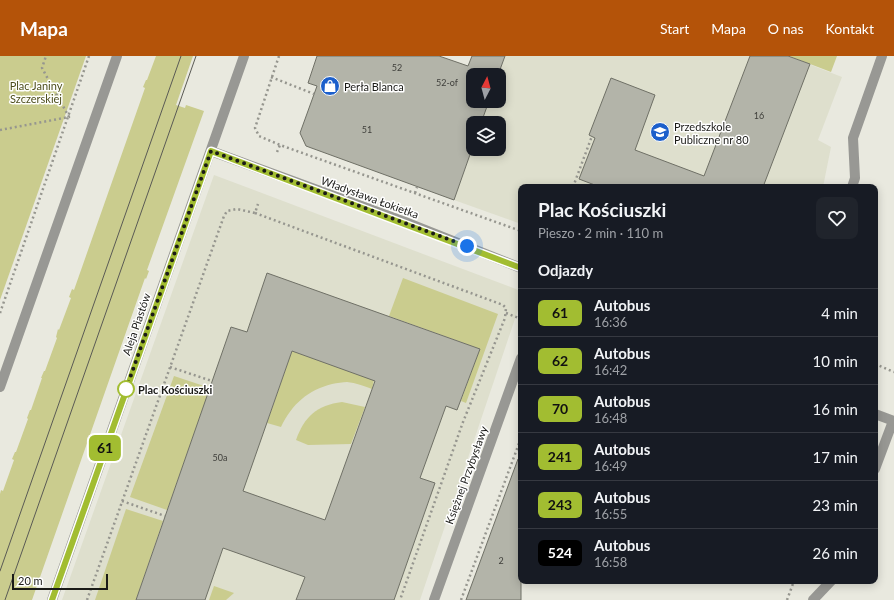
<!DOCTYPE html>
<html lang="pl">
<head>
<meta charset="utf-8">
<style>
	:root { --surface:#171b24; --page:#20242c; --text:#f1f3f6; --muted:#9ea1a6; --line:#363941; --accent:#b45309 }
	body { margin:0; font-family:Lato,sans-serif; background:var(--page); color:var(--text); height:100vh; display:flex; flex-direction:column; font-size:15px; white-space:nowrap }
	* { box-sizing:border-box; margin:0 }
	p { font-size:13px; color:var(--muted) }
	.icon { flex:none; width:22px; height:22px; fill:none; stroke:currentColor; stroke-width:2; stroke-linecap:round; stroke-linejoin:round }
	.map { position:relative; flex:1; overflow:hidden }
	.side { position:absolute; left:518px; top:128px; width:360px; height:400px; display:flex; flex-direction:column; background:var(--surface); border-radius:8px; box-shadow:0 2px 10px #0003 }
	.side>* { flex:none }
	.badge { padding:0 8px; border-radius:6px; font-size:14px; line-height:26px }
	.needle { width:26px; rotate:6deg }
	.buttons { position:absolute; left:466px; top:12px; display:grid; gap:8px }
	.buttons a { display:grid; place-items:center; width:40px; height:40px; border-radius:8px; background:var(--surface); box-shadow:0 2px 10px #0003; font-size:20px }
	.scale { position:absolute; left:12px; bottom:10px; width:96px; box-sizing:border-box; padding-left:4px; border:2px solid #1a1a17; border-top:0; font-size:11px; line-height:14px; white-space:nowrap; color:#1a1a17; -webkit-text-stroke:3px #fff; paint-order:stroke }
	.you { position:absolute; width:20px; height:20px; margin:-10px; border:3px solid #fff; border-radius:50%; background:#1a73e8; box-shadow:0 0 0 6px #1a73e833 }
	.map>.badge { position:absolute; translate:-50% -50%; box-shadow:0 0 0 2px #fff }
	h2 { padding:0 20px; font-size:15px; line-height:36px }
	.round { display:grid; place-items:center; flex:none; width:42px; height:42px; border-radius:8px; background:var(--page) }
	.head { display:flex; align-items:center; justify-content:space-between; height:68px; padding:0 20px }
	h1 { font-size:19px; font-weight:700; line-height:30px }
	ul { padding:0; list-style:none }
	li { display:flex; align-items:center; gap:12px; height:48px; padding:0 20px; border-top:1px solid var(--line) }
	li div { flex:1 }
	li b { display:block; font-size:15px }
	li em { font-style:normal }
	li .badge { min-width:44px; font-weight:700; text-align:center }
	header { display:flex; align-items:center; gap:24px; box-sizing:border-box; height:56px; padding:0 20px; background:var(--accent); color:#fff }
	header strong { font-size:19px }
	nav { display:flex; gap:22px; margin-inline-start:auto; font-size:14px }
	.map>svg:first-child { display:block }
	.built { fill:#dedfcd }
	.green { fill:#cacc8e }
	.building { fill:#b3b4a9; stroke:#6f7066; fill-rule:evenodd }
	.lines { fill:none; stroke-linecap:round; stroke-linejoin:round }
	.path { stroke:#96968f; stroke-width:2.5; stroke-dasharray:2 3; stroke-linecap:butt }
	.service { stroke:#989894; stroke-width:10 }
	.minor { stroke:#989894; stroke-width:10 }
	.tertiary { stroke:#989894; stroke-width:10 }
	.tram { stroke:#5a5a55; stroke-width:1 }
	.line-casing { stroke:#fff; stroke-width:9 }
	.line { stroke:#a2bd31; stroke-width:6 }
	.walk { stroke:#1a1a17; stroke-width:4; stroke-dasharray:0 7.2 }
	.stop-dot { fill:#fff; stroke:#a2bd31; stroke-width:2 }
	.labels { text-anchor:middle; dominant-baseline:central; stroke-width:3; stroke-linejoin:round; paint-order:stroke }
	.number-label { font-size:9px; fill:#40403c }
	.park-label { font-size:11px; fill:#4d4e1c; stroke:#fff }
	.poi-label { font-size:11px; fill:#1a1a17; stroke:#fff; text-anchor:start }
	.street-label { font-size:11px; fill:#1a1a17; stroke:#fff }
	.stop-label { font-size:11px; font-weight:bold; fill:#1a1a17; stroke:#fff; text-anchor:start }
</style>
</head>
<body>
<header>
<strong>Mapa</strong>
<nav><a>Start</a><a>Mapa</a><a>O nas</a><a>Kontakt</a></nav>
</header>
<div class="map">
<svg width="894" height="544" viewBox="0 0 894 544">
	<rect width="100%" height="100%" fill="#e9e9df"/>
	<g class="built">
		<path d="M 505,0 L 788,0 L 842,21 L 818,84 L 831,91 L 823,131 L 521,131 L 521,168 L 454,144 L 473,91 L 473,93 L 499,93 L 499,67 L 481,67 L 489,45 L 499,45 L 498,19 Z"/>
		<path d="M 214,119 L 521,235 L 521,245 L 420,544 L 62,544 Z"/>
	</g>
	<g class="green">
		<path d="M 0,0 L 86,0 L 0,244 Z"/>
		<path d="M 156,0 L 193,0 L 176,49 L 185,52 L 186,49 L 204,55 L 147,214 L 149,215 L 146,223 L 145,222 L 32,544 L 0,544 L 0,438 L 1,434 L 3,435 L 14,404 L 12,403 L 15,396 L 16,396 L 28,363 L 27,362 L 30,354 L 31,354 L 42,322 L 41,322 L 44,315 L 45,315 L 57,282 L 56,281 L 58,273 L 59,274 L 71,242 L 69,241 L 72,233 L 74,234 L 145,32 L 143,31 L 146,24 L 147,24 Z"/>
		<path d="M 789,0 L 837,0 L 831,16 Z"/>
		<path d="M 403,222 L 498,258 L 466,347 L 461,345 L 480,293 L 389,260 Z"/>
		<path d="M 292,295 L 374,324 L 372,333 C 364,330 356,327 347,326 C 343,326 337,327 332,328 C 308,334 292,348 281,371 L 267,367 Z"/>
		<path d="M 174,320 L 210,332 L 167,454 L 130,441 Z"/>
		<path d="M 342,346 L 365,351 L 351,388 L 308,389 L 296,384 C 304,361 317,349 342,346 Z"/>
		<path d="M 126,453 L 163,465 L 136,544 L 95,544 Z"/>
		<path d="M 214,530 L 234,537 L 226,544 L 209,544 Z"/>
	</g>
	<g class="building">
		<path d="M 317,0 L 439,0 L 468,10 L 472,0 L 505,0 L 498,19 L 473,19 L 473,45 L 489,45 L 481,67 L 473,67 L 473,90 L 454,144 L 306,90 L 300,77 L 317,30 L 308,27 Z"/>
		<path d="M 750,0 L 788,0 L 810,8 L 763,131 L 600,131 L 579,123 L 595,82 L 589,79 L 611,22 L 655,39 L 635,94 L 704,120 Z"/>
		<path d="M 267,217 L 480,293 L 457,354 L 446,350 L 420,422 L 435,427 L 394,544 L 296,544 L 305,521 L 223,492 L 205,544 L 136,544 L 231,271 L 247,276 ZM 292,295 L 375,325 L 325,464 L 243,435 Z"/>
		<path d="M 518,403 L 521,403 L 521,544 L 466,544 Z"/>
	</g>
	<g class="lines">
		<g class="path">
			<path d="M 279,0 L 255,72 L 259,80 L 280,89"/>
			<path d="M 271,21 L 314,38"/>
			<path d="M 0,74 L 69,61 L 42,12 L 46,0"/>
			<path d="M 277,96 L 280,89 L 521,175"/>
			<path d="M 573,131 L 592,80"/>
			<path d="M 415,137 L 417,131"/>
			<path d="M 255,157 L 503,249 L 506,252 L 505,262 L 463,366 L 400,544"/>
			<path d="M 0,257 L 89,0"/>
			<path d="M 506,257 L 521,263"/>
			<path d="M 875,308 L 894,316"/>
			<path d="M 170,311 L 212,325"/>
			<path d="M 122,445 L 165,460"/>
			<path d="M 87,544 L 224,160 L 227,155 L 237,153 L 255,157 L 258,148"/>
			<path d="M 461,544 L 521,382"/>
			<path d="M 787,544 L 794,525"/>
		</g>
		<g class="service">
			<path d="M 852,131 L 855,122 L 853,82 L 882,0"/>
			<path d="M 875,413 L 893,365"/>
			<path d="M 813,544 L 831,525"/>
		</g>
		<g class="minor">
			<path d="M 211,95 L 405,166 L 521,212"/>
			<path d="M 875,358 L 894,365"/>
			<path d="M 434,544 L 521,302"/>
		</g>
		<g class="tertiary">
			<path d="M 0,331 L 117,0"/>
			<path d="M 52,544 L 244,0"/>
		</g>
		<g class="tram">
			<path d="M 0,515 L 181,0"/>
			<path d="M 5,544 L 196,0"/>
		</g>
	</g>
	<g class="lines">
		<defs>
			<path id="line" d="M 52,544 L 211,95 L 521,212"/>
		</defs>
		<use href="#line" class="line-casing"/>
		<use href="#line" class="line"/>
		<path class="walk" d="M 126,333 L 211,95 L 467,190"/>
	</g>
	<defs>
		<symbol id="shop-disc" viewBox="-11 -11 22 22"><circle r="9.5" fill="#1c5fcb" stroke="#fff"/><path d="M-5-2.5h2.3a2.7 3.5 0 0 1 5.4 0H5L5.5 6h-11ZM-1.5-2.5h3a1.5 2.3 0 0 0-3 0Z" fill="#fff"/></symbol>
		<symbol id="school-disc" viewBox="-11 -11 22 22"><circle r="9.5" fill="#1c5fcb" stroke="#fff"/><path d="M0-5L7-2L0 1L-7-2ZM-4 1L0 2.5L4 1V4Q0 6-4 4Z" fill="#fff"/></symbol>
	</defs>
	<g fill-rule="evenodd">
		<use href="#shop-disc" x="319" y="19" width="22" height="22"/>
		<use href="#school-disc" x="649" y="65" width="22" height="22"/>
	</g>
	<circle class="stop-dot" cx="126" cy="333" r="8"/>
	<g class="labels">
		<g class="number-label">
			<text x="397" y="11">52</text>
			<text x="447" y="26">52-of</text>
			<text x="759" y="59">16</text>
			<text x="367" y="73">51</text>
			<text x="220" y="401">50a</text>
			<text x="501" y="504">2</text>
		</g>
		<g class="park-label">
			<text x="36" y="29">Plac Janiny<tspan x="36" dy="13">Szczerskiej</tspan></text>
		</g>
		<g class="poi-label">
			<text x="344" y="30">Perła Blanca</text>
			<text x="674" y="70">Przedszkole<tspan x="674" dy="13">Publiczne nr 80</tspan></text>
		</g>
		<g class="street-label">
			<text transform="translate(370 141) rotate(20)">Władysława Łokietka</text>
			<text transform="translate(136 268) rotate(-71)">Aleja Piastów</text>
			<text transform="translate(466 419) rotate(-70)">Księżnej Przybysławy</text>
		</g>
		<g class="stop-label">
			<text x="138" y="333">Plac Kościuszki</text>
		</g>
	</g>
</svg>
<div class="buttons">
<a><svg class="needle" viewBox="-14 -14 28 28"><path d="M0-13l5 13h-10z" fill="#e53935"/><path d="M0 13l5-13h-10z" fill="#9ea1a6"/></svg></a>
<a><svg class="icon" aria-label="layers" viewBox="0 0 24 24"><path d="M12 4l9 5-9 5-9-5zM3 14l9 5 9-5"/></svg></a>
</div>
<div class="scale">20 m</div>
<div class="you" style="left:467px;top:190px"></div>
<b class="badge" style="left:105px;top:392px;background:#a2bd31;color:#111">61</b>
<section class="side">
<div class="head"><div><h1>Plac Kościuszki</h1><p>Pieszo · 2 min · 110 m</p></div><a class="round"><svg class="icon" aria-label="heart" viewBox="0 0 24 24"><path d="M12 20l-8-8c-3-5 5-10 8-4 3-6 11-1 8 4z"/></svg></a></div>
<h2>Odjazdy</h2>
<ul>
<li><span class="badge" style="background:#a2bd31;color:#111">61</span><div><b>Autobus</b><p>16:36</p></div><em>4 min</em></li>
<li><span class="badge" style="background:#a2bd31;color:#111">62</span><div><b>Autobus</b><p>16:42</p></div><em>10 min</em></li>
<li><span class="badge" style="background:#a2bd31;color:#111">70</span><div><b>Autobus</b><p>16:48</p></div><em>16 min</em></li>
<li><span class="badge" style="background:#a2bd31;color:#111">241</span><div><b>Autobus</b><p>16:49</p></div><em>17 min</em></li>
<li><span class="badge" style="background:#a2bd31;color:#111">243</span><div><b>Autobus</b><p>16:55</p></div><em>23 min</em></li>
<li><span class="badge" style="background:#000;color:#fff">524</span><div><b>Autobus</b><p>16:58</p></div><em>26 min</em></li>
</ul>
</section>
</div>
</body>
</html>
